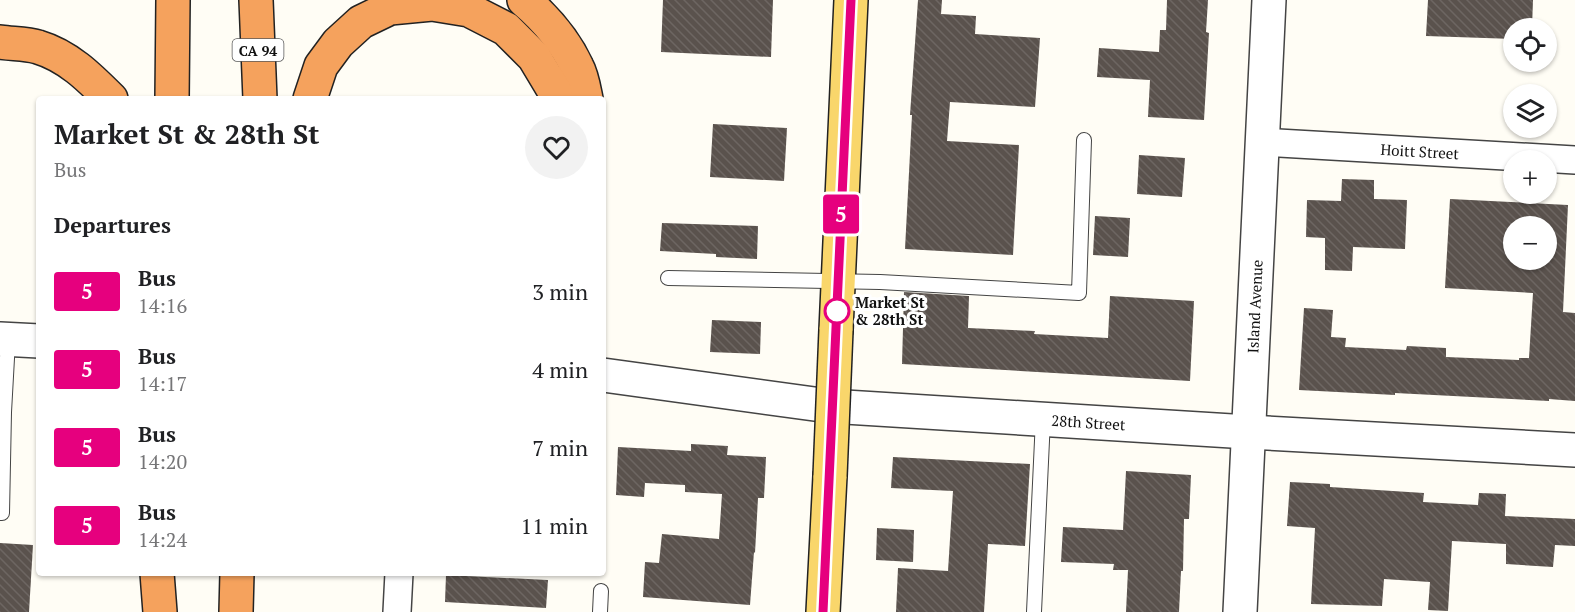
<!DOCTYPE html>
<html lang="en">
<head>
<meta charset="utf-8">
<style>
	:root { --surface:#fff; --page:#f2f2f2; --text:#202124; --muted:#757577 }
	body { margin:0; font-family:"PT Serif",serif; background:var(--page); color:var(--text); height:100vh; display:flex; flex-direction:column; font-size:22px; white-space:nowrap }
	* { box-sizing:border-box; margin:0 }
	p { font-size:20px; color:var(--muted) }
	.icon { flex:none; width:33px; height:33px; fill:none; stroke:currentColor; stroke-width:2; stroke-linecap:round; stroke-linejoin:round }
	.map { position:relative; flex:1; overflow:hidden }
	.side { position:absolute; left:36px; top:96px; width:570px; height:480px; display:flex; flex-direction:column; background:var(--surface); border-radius:6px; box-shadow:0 2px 4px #0004 }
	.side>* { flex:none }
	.badge { padding:0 12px; border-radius:4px; font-size:21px; line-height:39px }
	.buttons { position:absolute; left:1503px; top:18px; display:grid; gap:12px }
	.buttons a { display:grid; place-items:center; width:54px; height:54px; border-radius:50%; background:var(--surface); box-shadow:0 2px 4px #0004; font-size:30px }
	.map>.badge { position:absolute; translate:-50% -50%; box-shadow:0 0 0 3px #fff }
	h2 { padding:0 18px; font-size:22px; line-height:54px }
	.round { display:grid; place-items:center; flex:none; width:63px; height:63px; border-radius:32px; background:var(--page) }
	.headline { display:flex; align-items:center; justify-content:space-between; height:102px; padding:0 18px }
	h1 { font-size:28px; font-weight:800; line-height:45px }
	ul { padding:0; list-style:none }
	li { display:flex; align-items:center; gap:18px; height:78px; padding:0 18px }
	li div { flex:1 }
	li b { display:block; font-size:22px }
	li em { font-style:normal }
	li .badge { min-width:66px; font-weight:700; text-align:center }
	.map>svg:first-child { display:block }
	.building { fill:url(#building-back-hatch); fill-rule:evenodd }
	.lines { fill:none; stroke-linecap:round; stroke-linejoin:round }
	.service-casing { stroke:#444; stroke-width:16 }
	.minor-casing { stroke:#444; stroke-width:30 }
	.tertiary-casing { stroke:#444; stroke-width:36 }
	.primary-casing { stroke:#222; stroke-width:36 }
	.motorway-casing { stroke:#222; stroke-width:36 }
	.service { stroke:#fff; stroke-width:14 }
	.minor { stroke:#fff; stroke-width:27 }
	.tertiary { stroke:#fff; stroke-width:33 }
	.primary { stroke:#f9d66b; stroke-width:33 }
	.motorway { stroke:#f5a25d; stroke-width:33 }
	.primary-bridge-casing { stroke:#222; stroke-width:36; stroke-linecap:butt }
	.primary-bridge { stroke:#f9d66b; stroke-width:33 }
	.line-casing { stroke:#fff; stroke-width:14 }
	.line { stroke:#e6007e; stroke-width:9 }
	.stop-dot { fill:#fff; stroke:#e6007e; stroke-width:3 }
	.labels { text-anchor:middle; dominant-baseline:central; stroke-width:6; stroke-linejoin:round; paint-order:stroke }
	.shield { fill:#fff; stroke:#585858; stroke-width:1.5 }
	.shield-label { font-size:14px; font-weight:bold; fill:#111 }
	.street-label { font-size:15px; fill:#111; stroke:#fff }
	.stop-label { font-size:15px; font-weight:bold; fill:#111; stroke:#fff; text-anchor:start }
</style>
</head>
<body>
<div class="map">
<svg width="1575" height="612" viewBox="0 0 1575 612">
	<defs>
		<pattern id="building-back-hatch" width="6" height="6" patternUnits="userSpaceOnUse" patternTransform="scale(1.5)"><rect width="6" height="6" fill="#5a524d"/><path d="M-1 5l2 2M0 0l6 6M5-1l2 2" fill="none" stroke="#6d6662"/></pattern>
	</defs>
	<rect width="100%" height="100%" fill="#fffdf5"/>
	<g class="building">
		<path d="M 663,0 L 773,0 L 771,57 L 661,52 Z"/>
		<path d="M 918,0 L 942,0 L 941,14 L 976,16 L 975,34 L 1040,38 L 1035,107 L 950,102 L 947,141 L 1019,145 L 1013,255 L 905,249 L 912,115 L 910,115 Z"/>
		<path d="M 1167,0 L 1208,0 L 1206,32 L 1209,33 L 1204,120 L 1148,117 L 1150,80 L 1097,77 L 1099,48 L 1159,52 L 1160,30 L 1166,30 Z"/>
		<path d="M 1428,0 L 1533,0 L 1532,28 L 1514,28 L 1514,39 L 1426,36 Z"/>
		<path d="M 713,124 L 787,128 L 784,181 L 710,177 Z"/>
		<path d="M 1139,155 L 1185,158 L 1182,197 L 1137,194 Z"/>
		<path d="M 1342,179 L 1374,180 L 1374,199 L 1407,200 L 1405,249 L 1353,247 L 1352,271 L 1325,270 L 1325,238 L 1306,237 L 1307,200 L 1341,201 Z"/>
		<path d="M 1450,199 L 1568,205 L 1563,312 L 1575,313 L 1575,401 L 1549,399 L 1549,401 L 1395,393 L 1395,395 L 1299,390 L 1304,308 L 1333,310 L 1331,337 L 1346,338 L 1345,347 L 1406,350 L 1407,346 L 1446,348 L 1446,357 L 1519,360 L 1519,358 L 1529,358 L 1533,293 L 1445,288 ZM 1514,226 L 1546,226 L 1546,260 L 1514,260 Z"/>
		<path d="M 1095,216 L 1130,218 L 1128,257 L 1093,255 Z"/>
		<path d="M 662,223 L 758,226 L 757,259 L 716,257 L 716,254 L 660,251 Z"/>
		<path d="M 904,292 L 969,296 L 968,328 L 1035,331 L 1034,334 L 1108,338 L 1110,296 L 1194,301 L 1190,381 L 902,364 Z"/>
		<path d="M 712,320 L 761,322 L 760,354 L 710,352 Z"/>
		<path d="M 691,444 L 728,446 L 727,455 L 766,457 L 764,498 L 758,498 L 755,553 L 754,552 L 750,605 L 643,597 L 645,562 L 659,563 L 662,534 L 719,539 L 722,494 L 685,492 L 685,485 L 645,483 L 644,497 L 616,495 L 618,447 L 691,451 Z"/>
		<path d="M 893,457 L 1030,464 L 1025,546 L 988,544 L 984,612 L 896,612 L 898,568 L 948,571 L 953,491 L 891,488 Z"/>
		<path d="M 1126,471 L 1191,475 L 1189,519 L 1184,519 L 1183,571 L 1181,571 L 1179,612 L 1126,612 L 1128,570 L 1113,570 L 1114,564 L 1061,562 L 1063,527 L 1123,530 Z"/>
		<path d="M 1290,482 L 1330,484 L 1330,487 L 1424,493 L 1423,502 L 1478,505 L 1479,493 L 1506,494 L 1505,516 L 1575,519 L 1575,546 L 1555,545 L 1553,567 L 1506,564 L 1506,544 L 1452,541 L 1448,611 L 1428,610 L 1430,582 L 1384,579 L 1382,606 L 1311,604 L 1315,528 L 1287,526 Z"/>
		<path d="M 877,528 L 914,530 L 913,562 L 876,560 Z"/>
		<path d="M 0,543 L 33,545 L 29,612 L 0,612 Z"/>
		<path d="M 446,575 L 548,580 L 546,608 L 445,602 Z"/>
	</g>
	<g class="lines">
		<defs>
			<g id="service">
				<path d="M 668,278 L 880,282 L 1079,293 L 1084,140"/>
				<path d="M 0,513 L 2,513 L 4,412 L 8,340"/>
				<path d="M 600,612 L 601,591"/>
				<path d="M 1034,612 L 1043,419"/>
			</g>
			<g id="minor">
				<path id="s1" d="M 1262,142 L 1575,160"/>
				<path d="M 397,612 L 399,573"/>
			</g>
			<g id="tertiary">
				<path d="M 0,339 L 39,341"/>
				<path id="s2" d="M 603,375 L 829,406 L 1248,432 L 1575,450"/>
				<path id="s3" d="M 1240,612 L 1269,0"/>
			</g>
			<g id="primary">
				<path d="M 836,330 L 851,0"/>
				<path d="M 823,612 L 830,476"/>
			</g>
			<g id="motorway">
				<path d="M 256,0 L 260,99"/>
				<path d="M 524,0 C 545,18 565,41 577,67 C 582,76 584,89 586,99"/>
				<path d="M 0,42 C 12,44 26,43 38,47 C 68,56 89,77 111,99"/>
				<path d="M 172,99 L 173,0"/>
				<path d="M 310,99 L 321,66 L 338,43 L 361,22 L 390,8 L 432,4 L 469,10 L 506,29 L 534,57 L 555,92 L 556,99"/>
				<path d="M 157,573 L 160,612"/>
				<path d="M 236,612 L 237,573"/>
			</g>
		</defs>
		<use href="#service" class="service-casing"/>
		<use href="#minor" class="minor-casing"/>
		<use href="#tertiary" class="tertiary-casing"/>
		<use href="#primary" class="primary-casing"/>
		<use href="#motorway" class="motorway-casing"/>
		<use href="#service" class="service"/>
		<use href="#minor" class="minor"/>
		<use href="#tertiary" class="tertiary"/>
		<use href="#primary" class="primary"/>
		<use href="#motorway" class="motorway"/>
		<defs>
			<path id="primary-bridge" d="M 830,476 L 836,330"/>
		</defs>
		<use href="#primary-bridge" class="primary-bridge-casing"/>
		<use href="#primary-bridge" class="primary-bridge"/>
	</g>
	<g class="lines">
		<defs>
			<path id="line" d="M 823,612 L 851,0"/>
		</defs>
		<use href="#line" class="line-casing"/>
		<use href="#line" class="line"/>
	</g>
	<circle class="stop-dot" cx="837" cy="311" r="12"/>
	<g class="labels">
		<rect class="shield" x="232.5" y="39" width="51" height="22" rx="4.5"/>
		<g class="shield-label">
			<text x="258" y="50">CA 94</text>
		</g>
		<g class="street-label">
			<text stroke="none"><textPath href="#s1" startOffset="158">Hoitt Street</textPath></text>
			<text stroke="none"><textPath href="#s3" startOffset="306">Island Avenue</textPath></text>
			<text stroke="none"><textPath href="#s2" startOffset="488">28th Street</textPath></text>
		</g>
		<g class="stop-label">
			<text x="855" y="302">Market St<tspan x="855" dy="17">&amp; 28th St</tspan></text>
		</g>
	</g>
</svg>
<div class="buttons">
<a><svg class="icon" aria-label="locate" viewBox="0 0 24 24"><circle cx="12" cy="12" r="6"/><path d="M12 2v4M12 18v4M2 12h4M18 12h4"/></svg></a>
<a><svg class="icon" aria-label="layers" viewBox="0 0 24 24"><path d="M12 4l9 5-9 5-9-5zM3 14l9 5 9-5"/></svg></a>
<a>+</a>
<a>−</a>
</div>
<b class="badge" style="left:841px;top:214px;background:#e6007e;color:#fff">5</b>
<section class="side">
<div class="headline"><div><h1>Market St &amp; 28th St</h1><p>Bus</p></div><a class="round"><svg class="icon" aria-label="heart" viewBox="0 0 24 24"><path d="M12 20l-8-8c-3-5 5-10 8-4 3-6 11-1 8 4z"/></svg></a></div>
<h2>Departures</h2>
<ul>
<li><span class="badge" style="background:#e6007e;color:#fff">5</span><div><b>Bus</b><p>14:16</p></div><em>3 min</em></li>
<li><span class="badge" style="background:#e6007e;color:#fff">5</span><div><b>Bus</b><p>14:17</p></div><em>4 min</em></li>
<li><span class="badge" style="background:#e6007e;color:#fff">5</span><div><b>Bus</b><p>14:20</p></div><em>7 min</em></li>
<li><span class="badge" style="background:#e6007e;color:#fff">5</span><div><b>Bus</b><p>14:24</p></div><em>11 min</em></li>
</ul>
</section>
</div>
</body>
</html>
